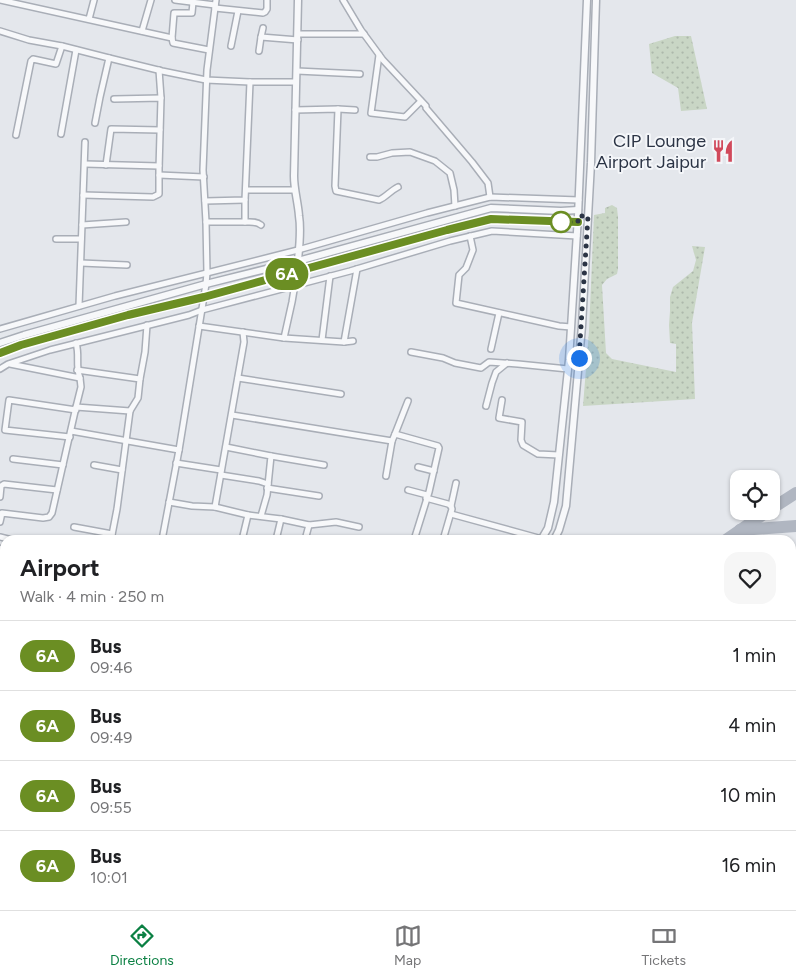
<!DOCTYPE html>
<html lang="en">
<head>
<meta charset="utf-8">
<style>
	:root { --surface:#fff; --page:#f6f6f6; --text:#202124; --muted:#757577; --line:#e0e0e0; --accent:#0b8043 }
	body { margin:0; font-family:Figtree,sans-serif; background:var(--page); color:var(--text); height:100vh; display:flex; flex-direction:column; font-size:19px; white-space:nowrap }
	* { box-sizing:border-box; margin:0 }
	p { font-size:16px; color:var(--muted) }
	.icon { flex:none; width:28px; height:28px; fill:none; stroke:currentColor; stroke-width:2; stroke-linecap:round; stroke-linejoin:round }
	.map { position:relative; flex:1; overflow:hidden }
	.panel { position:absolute; left:0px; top:535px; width:796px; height:375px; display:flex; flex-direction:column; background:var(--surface); border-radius:15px 15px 0 0; box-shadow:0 1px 4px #0004 }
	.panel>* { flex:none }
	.badge { padding:0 10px; border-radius:16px; font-size:18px; line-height:32px }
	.fabs { position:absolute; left:730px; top:470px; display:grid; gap:10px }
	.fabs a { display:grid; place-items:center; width:50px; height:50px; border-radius:10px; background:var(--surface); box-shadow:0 1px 4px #0004; font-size:25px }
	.you { position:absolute; width:25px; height:25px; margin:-12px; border:4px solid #fff; border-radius:50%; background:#1a73e8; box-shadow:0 0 0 8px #1a73e833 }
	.map>.badge { position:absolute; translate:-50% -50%; box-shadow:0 0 0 2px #fff }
	.round { display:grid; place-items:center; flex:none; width:52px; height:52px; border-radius:15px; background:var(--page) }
	.summary { display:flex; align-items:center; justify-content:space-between; height:85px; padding:0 20px }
	h1 { font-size:24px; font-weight:700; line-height:38px }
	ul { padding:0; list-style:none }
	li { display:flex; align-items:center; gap:15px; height:70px; padding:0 20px; border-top:1px solid var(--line) }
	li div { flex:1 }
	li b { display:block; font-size:19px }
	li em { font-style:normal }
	li .badge { min-width:55px; font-weight:700; text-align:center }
	.dock { display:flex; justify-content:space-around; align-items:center; height:70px; border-top:1px solid var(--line); background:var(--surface); font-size:14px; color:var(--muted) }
	.dock a { display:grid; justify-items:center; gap:2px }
	.dock .active { color:var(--accent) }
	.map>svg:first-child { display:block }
	.park { fill:#c9d6c5 }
	.garden { fill:url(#garden-dots) }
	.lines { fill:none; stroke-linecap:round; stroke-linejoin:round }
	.taxiway { stroke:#b0b6c1; stroke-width:12 }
	.minor-casing { stroke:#a9aeb7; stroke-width:8 }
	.tertiary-casing { stroke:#a9aeb7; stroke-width:9 }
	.minor { stroke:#f7f8fa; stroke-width:5 }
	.tertiary { stroke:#f7f8fa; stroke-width:6 }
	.line-casing { stroke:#fff; stroke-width:11 }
	.line { stroke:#6b8e23; stroke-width:8 }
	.walk { stroke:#2b3445; stroke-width:5; stroke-dasharray:0 9 }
	.stop-dot { fill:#fff; stroke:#6b8e23; stroke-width:2.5 }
	.labels { text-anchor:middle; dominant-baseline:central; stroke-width:4; stroke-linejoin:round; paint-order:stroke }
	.poi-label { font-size:18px; fill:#2b3445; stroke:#f4f6f9; text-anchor:end }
</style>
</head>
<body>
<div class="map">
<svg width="796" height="910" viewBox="0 0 796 910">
	<defs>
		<pattern id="garden-dots" width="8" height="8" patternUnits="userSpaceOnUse" patternTransform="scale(1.25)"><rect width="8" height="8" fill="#c9d6c5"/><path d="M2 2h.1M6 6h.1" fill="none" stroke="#adb8ab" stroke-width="1.8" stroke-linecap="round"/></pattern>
	</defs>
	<rect width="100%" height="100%" fill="#e4e7ec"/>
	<path class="park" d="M 0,672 L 5,674 L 5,708 L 0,706 Z"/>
	<g class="garden">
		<path d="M 675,36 L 691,36 L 707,109 L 681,111 L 678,88 L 652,73 L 649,44 Z"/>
		<path d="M 612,205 L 617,208 L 618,217 L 618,269 L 617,274 L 607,279 L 602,285 L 606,353 L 612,359 L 676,372 L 676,344 L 670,343 L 669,325 L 670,311 L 670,297 L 673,287 L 693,271 L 696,260 L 692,246 L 705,247 L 692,323 L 695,399 L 583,406 L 589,331 L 594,215 L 605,213 L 605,208 Z"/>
	</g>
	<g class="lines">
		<g class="taxiway">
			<path d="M 771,509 L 796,493"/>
			<path d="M 740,530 L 796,526"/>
			<path d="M 726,540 L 768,511"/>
			<path d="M 179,910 L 187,905"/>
		</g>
		<defs>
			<g id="minor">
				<path d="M 0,0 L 172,38 L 173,43 L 209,50"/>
				<path d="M 175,0 L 215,5"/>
				<path d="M 343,0 L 361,30 L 383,60 L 426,106 L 426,108 L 472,162 L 488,183 L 490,197"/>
				<path d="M 215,8 L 263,13 L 265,12 L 267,9 L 267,0"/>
				<path d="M 89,19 L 94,0"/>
				<path d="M 263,28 L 261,37 L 298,40"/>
				<path d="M 0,31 L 29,40 L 62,46 L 109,58 L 100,97 L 95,123"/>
				<path d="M 142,31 L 151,0"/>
				<path d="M 298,34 L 364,34"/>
				<path d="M 172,38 L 174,13 L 192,13 L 193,2"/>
				<path d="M 231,46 L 238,11"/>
				<path d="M 259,51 L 261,37"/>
				<path d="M 379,55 L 371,113 L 405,117 L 421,101"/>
				<path d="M 109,58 L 162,71 L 206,80 L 250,82 L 296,82"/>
				<path d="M 159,70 L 161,98"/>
				<path d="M 297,71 L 360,74"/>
				<path d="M 338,109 L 355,110"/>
				<path d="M 295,110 L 338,109 L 335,186 L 336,191 L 379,200 C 386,197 390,191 398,187"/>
				<path d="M 61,134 L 76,50"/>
				<path d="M 16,135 L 31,61 L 33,59 L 56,64 L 62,46"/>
				<path d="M 370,157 L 377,157 L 392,153 L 410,152 L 435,161 L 450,173 L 454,190 L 455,206"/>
				<path d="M 85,164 L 159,166"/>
				<path d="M 106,165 L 111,129 L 160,130"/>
				<path d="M 159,175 L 204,177"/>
				<path d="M 246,190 L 294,190"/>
				<path d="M 83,195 L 153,197 L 159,194 L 159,169 L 161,98 L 114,99"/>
				<path d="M 205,201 L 245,200 L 250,82"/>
				<path d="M 206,222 L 245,222 L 245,200"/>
				<path d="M 245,222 C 251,222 256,221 261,225"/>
				<path d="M 82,225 L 126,222"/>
				<path d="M 470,236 L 473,250 L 466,268 L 459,275 L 456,303 L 559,326 L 571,327"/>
				<path d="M 56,239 L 81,239"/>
				<path d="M 81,263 L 127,265"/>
				<path d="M 79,306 L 85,142"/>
				<path d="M 199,326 L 284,338 L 344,342 L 353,341"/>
				<path d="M 0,329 L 115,296 L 298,250 L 427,213 L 490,197 L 579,200"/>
				<path d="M 284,338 L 292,302 L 297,272"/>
				<path d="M 322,340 L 330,276"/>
				<path d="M 344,342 L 357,269"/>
				<path d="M 491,349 L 499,313"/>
				<path d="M 411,352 L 443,358 L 455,363 L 481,368 L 489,362 L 518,364 L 568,369"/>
				<path d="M 10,364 L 80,378 C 75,365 80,356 76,343"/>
				<path d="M 0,369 L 8,364 L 50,350 L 189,315 L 202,310 L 350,271 L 450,241 L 492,231 L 577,236"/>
				<path d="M 77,370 L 140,379 L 138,398 L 130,411 L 76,407 L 81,387 L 80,378"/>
				<path d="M 238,378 L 341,394"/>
				<path d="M 140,379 L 145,352 L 147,325"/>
				<path d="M 502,400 L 499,418 L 522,422 L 521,440 L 523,445 L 538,454 L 559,455"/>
				<path d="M 486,406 L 492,383 L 496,372 L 507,363"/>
				<path d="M 232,415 L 392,441"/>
				<path d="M 71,431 L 179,450"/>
				<path d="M 395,434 L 408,401"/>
				<path d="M 70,437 L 5,430 L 9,400 L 76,410"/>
				<path d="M 226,447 L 271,456 L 267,495 L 261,516"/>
				<path d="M 271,456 L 324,465"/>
				<path d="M 13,459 L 63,465"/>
				<path d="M 176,463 L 221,470"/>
				<path d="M 94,465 L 122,470"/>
				<path d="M 418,467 L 434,471"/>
				<path d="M 221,475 L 259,481 L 268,484"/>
				<path d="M 386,476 L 392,441 L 395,434 L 438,446 L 439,448 L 429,492 L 414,540"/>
				<path d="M 267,488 L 319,496"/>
				<path d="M 408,490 L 427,495"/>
				<path d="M 0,497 L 1,486 L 4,484 L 57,490"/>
				<path d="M 426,498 L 448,504 L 451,506 L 452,509 L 443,540"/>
				<path d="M 169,502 L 192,506 L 215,507 L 244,342 L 243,332"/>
				<path d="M 451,506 L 456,483"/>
				<path d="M 215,507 L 248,515 L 242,540"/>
				<path d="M 451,514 L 542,539"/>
				<path d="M 248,515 L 281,519 L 276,540"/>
				<path d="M 281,519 L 309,525 L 336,522 L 359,527"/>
				<path d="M 0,522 L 2,513 L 43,518 L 49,517 L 52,513 L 76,407"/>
				<path d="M 74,527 L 112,534"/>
				<path d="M 0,537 L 12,540"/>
				<path d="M 111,540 L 117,509 L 130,411"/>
				<path d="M 162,540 L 179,450 L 206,284 L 207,273 L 206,222 L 203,170 L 207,70 L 216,0"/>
				<path d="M 305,540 L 309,525"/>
				<path d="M 0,569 L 5,570"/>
				<path d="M 791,722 L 796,723"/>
				<path d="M 791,754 L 796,754"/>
				<path d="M 791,808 L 796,809"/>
				<path d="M 793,846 L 796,827"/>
				<path d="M 791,878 L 796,879"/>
				<path d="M 318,905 L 319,910"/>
				<path d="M 358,905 L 358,910"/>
				<path d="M 772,909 L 783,910"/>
				<path d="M 392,910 L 392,905"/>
				<path d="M 429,910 L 429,905"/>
				<path d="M 463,910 L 464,905"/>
				<path d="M 507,910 L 509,905"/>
				<path d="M 537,910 L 538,905"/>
				<path d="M 571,910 L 572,905"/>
				<path d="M 646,910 L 647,905"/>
				<path d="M 693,910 L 694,905"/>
				<path d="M 718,910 L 719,905"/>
				<path d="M 746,910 L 747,905"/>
			</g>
			<g id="tertiary">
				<path d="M 297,272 C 298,254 302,234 299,216 C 298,202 294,190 294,176 L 298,0"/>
				<path d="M 0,343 L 24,335 L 206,284 L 298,261 L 491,208 L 561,211 L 578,210"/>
				<path d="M 0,353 L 21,345 L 128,315 L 204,297 L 447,230 L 491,219 L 578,222"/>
				<path d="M 541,540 L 548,528 L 554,502 L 569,360 L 578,216 L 587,0"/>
				<path d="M 554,540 L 559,530 L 566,506 L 582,326 L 591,163 L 596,0"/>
				<path d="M 0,549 L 5,550"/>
				<path d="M 0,559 L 5,560"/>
				<path d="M 47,910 L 48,905"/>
			</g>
		</defs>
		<use href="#minor" class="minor-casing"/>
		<use href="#tertiary" class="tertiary-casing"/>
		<use href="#minor" class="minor"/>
		<use href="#tertiary" class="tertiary"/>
	</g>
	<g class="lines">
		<defs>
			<path id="line" d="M 0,353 L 21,345 L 128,315 L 204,297 L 447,230 L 491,219 L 578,222"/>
		</defs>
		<use href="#line" class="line-casing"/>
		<use href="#line" class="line"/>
		<path class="walk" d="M 561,222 L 578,222 L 578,216 L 588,216 L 579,358"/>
	</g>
	<defs>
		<symbol id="restaurant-bare" viewBox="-9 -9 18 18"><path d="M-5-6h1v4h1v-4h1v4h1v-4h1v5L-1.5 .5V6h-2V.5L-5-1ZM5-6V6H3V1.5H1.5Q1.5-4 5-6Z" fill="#d1495b" stroke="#f4f6f9" stroke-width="2.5" paint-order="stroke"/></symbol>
	</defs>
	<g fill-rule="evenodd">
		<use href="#restaurant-bare" x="707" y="135" width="32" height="32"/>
	</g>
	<circle class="stop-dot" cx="561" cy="222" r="10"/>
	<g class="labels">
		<g class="poi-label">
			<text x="706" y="141">CIP Lounge<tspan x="706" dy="21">Airport Jaipur</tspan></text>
		</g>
	</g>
</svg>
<div class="fabs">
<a><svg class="icon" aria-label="locate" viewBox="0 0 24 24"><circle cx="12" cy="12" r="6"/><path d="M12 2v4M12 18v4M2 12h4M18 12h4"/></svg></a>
</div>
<div class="you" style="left:579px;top:358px"></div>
<b class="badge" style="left:287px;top:274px;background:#6b8e23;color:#fff">6A</b>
<section class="panel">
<div class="summary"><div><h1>Airport</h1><p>Walk · 4 min · 250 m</p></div><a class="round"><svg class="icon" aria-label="heart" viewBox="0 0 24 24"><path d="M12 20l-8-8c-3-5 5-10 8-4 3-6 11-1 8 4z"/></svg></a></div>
<ul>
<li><span class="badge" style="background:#6b8e23;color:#fff">6A</span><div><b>Bus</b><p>09:46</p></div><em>1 min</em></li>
<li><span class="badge" style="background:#6b8e23;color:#fff">6A</span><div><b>Bus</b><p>09:49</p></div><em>4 min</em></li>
<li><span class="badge" style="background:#6b8e23;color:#fff">6A</span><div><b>Bus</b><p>09:55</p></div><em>10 min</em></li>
<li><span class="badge" style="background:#6b8e23;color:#fff">6A</span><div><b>Bus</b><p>10:01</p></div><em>16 min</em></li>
</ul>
</section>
</div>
<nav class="dock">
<a class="active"><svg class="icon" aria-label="directions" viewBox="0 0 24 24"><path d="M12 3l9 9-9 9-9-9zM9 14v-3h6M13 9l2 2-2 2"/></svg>Directions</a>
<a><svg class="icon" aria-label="map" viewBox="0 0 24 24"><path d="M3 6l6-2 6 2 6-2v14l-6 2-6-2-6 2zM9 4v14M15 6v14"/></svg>Map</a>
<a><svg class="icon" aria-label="tickets" viewBox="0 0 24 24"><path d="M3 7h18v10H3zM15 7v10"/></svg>Tickets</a>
</nav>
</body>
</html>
